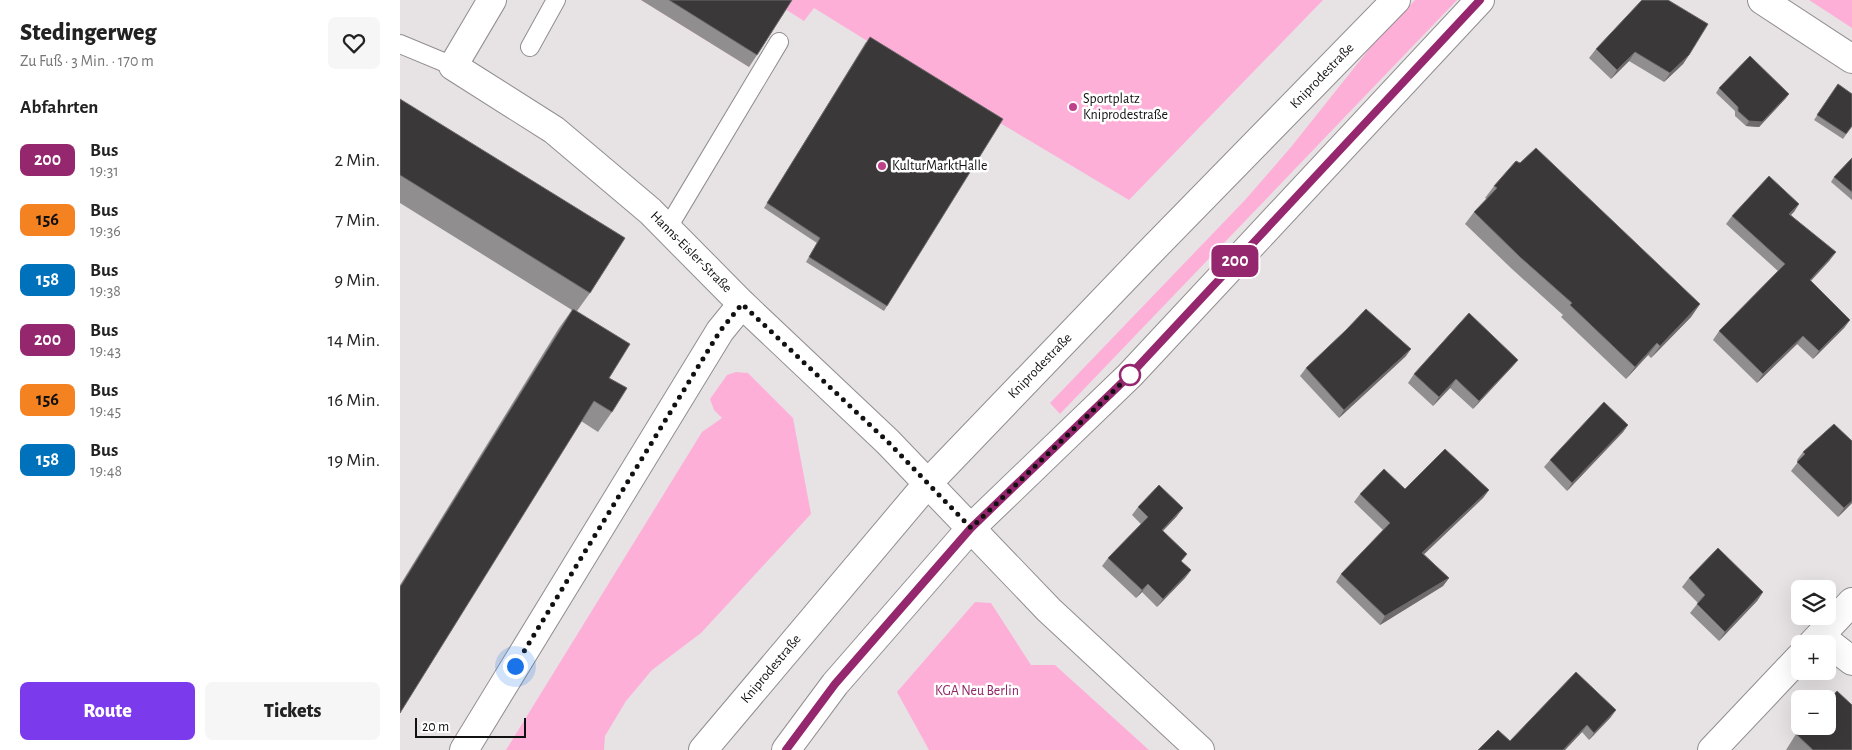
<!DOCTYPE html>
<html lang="de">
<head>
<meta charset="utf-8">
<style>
	:root { --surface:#fff; --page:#f6f6f6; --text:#222; --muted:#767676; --accent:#7c3aed }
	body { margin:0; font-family:"Alegreya Sans",sans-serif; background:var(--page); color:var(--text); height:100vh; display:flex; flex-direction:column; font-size:19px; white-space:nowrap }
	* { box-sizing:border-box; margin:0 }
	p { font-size:16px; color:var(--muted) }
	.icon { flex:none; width:28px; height:28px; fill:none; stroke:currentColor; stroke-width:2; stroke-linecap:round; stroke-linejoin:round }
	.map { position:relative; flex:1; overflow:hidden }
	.drawer { display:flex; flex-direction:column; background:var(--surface); width:400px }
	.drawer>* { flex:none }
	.badge { padding:0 10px; border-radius:8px; font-size:18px; line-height:32px }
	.controls { position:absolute; left:1391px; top:580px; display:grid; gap:10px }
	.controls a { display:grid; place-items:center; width:45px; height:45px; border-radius:8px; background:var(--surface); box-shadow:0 5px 20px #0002; font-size:25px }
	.scale { position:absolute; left:15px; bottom:12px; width:111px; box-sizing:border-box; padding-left:5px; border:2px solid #121111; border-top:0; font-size:14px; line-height:18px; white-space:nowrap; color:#121111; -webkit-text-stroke:4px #fff; paint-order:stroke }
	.you { position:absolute; width:25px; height:25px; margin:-12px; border:4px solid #fff; border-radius:50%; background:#1a73e8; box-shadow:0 0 0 8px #1a73e833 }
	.map>.badge { position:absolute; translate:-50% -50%; box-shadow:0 0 0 2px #fff }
	h2 { padding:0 20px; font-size:19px; line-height:45px }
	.round { display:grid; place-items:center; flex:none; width:52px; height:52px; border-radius:8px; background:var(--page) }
	.head { display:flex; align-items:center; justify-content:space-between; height:85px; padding:0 20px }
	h1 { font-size:24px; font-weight:800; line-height:38px }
	.action { display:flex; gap:10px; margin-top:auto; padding:10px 20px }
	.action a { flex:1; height:58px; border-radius:8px; background:var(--accent); color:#fff; font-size:20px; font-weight:800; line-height:58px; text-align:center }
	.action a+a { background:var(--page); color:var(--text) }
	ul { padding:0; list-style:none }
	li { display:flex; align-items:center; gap:15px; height:60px; padding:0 20px }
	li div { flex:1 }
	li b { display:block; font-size:19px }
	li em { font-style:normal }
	li .badge { min-width:55px; font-weight:700; text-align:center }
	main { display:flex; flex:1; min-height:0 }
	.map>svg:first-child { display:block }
	.green { fill:#feafd7 }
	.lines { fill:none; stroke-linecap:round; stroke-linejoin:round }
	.lane-casing { stroke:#928e8f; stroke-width:20 }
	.street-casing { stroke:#928e8f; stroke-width:30 }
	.secondary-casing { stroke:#928e8f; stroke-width:30 }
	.lane { stroke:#fff; stroke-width:18 }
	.street { stroke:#fff; stroke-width:28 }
	.secondary { stroke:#fff; stroke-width:28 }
	.wall { fill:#918e8f }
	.shaded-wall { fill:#6f6b6d }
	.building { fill:#3b3839; stroke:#6f6b6d }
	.line-casing { stroke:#fff; stroke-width:11 }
	.line { stroke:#95276e; stroke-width:8 }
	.walk { stroke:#121111; stroke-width:5; stroke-dasharray:0 9 }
	.poi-dot { fill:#bf408b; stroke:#fff; stroke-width:2 }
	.stop-dot { fill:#fff; stroke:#95276e; stroke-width:2.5 }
	.labels { text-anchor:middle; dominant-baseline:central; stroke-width:5; stroke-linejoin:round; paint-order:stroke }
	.street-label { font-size:14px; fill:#121111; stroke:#fff }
	.poi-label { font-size:14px; fill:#121111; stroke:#fff; text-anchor:start }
	.park-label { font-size:14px; fill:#922567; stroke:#fff }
</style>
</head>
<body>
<main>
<section class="drawer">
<div class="head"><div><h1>Stedingerweg</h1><p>Zu Fuß · 3 Min. · 170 m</p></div><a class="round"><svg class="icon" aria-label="heart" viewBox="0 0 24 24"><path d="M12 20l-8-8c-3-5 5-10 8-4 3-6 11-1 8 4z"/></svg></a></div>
<h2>Abfahrten</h2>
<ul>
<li><span class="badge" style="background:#95276e;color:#fff">200</span><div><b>Bus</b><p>19:31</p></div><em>2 Min.</em></li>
<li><span class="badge" style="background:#f58220;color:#111">156</span><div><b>Bus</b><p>19:36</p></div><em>7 Min.</em></li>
<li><span class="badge" style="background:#0072bc;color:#fff">158</span><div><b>Bus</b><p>19:38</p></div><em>9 Min.</em></li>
<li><span class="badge" style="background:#95276e;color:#fff">200</span><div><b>Bus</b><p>19:43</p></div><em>14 Min.</em></li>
<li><span class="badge" style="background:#f58220;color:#111">156</span><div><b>Bus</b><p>19:45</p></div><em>16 Min.</em></li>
<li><span class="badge" style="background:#0072bc;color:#fff">158</span><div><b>Bus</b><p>19:48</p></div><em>19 Min.</em></li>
</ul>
<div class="action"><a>Route</a><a>Tickets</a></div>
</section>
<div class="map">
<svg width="1452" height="750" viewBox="0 0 1452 750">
	<rect width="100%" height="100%" fill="#e7e3e5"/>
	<g class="green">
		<path d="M 241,0 L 923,0 L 729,200 L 600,123 L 414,8 L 404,21 L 385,9 L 349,67 Z"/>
		<path d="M 1015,0 L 1057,0 L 660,414 L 650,403 L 845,200 L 891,147 L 970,48 Z"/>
		<path d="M 1409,0 L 1452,0 L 1452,28 Z"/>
		<path d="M 336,372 L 348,373 L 393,418 L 411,514 L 301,633 L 252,670 L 226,701 L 205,736 L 204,750 L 106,750 L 302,432 L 322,418 L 314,410 L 310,399 L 327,375 Z"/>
		<path d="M 575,602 L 591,603 L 631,665 L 655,665 L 749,750 L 529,750 L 497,692 Z"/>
	</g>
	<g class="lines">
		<defs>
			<g id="lane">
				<path d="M 0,44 L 53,66"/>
				<path d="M 130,47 L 156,0"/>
				<path d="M 267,229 L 379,42"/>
			</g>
			<g id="street">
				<path d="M 92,0 L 53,66 L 154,130 L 250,211 L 342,304 L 488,442 L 649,610 L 800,750"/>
				<path d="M 1362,0 L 1452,59"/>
				<path d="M 1420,636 L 1452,661"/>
				<path d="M 1412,644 L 1452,602"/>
				<path d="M 64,750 L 320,331 L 342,304"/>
				<path d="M 1312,750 L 1400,657"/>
			</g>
			<g id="secondary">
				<path d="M 303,750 L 528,483 L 745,257 L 996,0"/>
				<path d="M 386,750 L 435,684 L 571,528 L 730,375 L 1080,0"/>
			</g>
		</defs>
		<use href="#lane" class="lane-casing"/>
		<use href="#street" class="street-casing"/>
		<use href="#secondary" class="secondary-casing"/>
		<use href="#lane" class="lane"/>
		<use href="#street" class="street"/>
		<use href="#secondary" class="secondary"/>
	</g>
	<g class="wall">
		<path d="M 241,0 L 392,0 L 357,55 L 349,67 Z"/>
		<path d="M 466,42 L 487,306 L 484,311 L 406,262 L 417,243 L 364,208 Z"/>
		<path d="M 1196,49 L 1289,55 L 1283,64 L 1264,82 L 1229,61 L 1211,79 L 1189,58 Z"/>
		<path d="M 1438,84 L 1452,126 L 1443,139 L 1414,120 Z"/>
		<path d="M 1319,88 L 1386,98 L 1359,127 L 1346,126 L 1335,116 L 1335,111 L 1316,93 Z"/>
		<path d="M 0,99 L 190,293 L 177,311 L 209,378 L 212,412 L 198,432 L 181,421 L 0,713 L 0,585 L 159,328 L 172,310 L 0,203 Z"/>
		<path d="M 1452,158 L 1452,200 L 1431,182 L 1434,177 Z"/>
		<path d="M 1094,186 L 1300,304 L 1291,317 L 1251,358 L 1248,355 L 1226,379 L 1161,317 L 1163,315 L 1112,269 L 1065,224 L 1074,212 L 1087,199 L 1085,198 Z"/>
		<path d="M 1399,204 L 1391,215 L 1430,260 L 1411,281 L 1450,320 L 1444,328 L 1413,359 L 1397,344 L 1357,383 L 1313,340 L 1319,331 L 1378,271 L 1326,224 L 1332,216 Z"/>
		<path d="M 1006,356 L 939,418 L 900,376 L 906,368 Z"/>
		<path d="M 1118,360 L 1111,368 L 1073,409 L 1050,388 L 1033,406 L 1008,383 L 1014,374 Z"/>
		<path d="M 1228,425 L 1223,432 L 1167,491 L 1144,467 L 1150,460 Z"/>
		<path d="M 1403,452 L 1452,503 L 1438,517 L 1391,471 L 1398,462 L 1397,460 Z"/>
		<path d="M 1005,489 L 1089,490 L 1083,498 L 1024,554 L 1049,578 L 1043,586 L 980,625 L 936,582 L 941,574 L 983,530 L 954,502 L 960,494 Z"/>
		<path d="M 738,507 L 777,516 L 763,531 L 782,562 L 791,570 L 785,578 L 757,607 L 742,592 L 736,598 L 702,566 L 708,558 L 741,524 L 732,515 Z"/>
		<path d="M 1289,578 L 1363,592 L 1357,601 L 1319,641 L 1290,613 L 1298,603 L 1282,587 Z"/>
		<path d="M 1211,717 L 1189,740 L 1182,732 L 1165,750 L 1078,750 L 1110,741 Z"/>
		<path d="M 1396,734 L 1452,750 L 1386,750 Z"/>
	</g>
	<g class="shaded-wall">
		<path d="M 1235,52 L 1229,61 L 1211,79 L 1217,70 Z"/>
		<path d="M 1289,55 L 1283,64 L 1264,82 L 1270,73 Z"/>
		<path d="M 1389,94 L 1386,98 L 1359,127 L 1346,126 L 1349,121 Z"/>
		<path d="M 1399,204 L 1394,212 L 1383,222 L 1389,214 Z"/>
		<path d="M 1436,252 L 1430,260 L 1404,288 L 1410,280 Z"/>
		<path d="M 1300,304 L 1291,317 L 1251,358 L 1260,346 Z"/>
		<path d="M 1450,320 L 1444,328 L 1413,359 L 1419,351 Z"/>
		<path d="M 1403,336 L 1397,344 L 1357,383 L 1363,374 Z"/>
		<path d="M 1257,343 L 1248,355 L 1226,379 L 1235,367 Z"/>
		<path d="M 1011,349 L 1006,356 L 939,418 L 944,410 Z"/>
		<path d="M 1118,360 L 1111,368 L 1073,409 L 1079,401 Z"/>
		<path d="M 1056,379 L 1050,388 L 1033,406 L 1039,397 Z"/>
		<path d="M 1228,425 L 1223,432 L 1167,491 L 1172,483 Z"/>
		<path d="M 1089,490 L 1083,498 L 1017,561 L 1022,553 Z"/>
		<path d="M 1452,501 L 1452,503 L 1438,517 L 1444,508 Z"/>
		<path d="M 783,508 L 777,516 L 756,538 L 762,530 Z"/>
		<path d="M 791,570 L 785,578 L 757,607 L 763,599 Z"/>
		<path d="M 1049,578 L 1043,586 L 980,625 L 985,616 Z"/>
		<path d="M 748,584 L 742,592 L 736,598 L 742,590 Z"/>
		<path d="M 1363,592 L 1357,601 L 1319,641 L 1325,632 Z"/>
		<path d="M 1216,710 L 1211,717 L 1189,740 L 1194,733 Z"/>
		<path d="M 1187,725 L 1182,732 L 1165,750 L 1163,750 Z"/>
	</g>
	<g class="building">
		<path d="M 269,0 L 392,0 L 357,55 Z"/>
		<path d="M 1242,0 L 1268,0 L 1308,24 L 1289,55 L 1270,73 L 1235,52 L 1217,70 L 1196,49 Z"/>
		<path d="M 470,37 L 603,119 L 487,306 L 409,257 L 420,238 L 367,203 Z"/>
		<path d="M 1350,56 L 1389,94 L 1362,122 L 1349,121 L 1338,111 L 1338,107 L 1319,88 Z"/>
		<path d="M 1438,84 L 1452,94 L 1452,126 L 1446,134 L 1417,115 Z"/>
		<path d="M 0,99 L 225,238 L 190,293 L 0,175 Z"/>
		<path d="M 1136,148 L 1300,304 L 1260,346 L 1257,343 L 1235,367 L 1170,305 L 1172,303 L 1120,257 L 1074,212 L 1097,188 L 1094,186 L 1116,161 L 1120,163 Z"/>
		<path d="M 1452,158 L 1452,192 L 1434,177 Z"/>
		<path d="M 1369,176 L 1399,204 L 1389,214 L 1436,252 L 1410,280 L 1450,320 L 1419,351 L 1403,336 L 1363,374 L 1319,331 L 1385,264 L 1332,216 Z"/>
		<path d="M 173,309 L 230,344 L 209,378 L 227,388 L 212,412 L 194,401 L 0,713 L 0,587 Z"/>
		<path d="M 966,309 L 1011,349 L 944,410 L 906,368 L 946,330 Z"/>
		<path d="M 1069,313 L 1118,360 L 1079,401 L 1056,379 L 1039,397 L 1014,374 Z"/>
		<path d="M 1204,402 L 1228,425 L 1172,483 L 1150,460 Z"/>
		<path d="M 1434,424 L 1452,441 L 1452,501 L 1444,508 L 1397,462 L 1405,454 L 1403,452 Z"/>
		<path d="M 1045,449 L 1089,490 L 1022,553 L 1049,578 L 985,616 L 941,574 L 990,523 L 960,494 L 984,469 L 1005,489 Z"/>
		<path d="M 759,485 L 783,508 L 762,530 L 787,554 L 781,561 L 791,570 L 763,599 L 748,584 L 742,590 L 708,558 L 748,517 L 738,507 Z"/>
		<path d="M 1318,548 L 1363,592 L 1325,632 L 1297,604 L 1305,595 L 1289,578 Z"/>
		<path d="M 1176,672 L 1216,710 L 1194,733 L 1187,725 L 1163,750 L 1078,750 L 1098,730 L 1110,741 Z"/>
		<path d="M 1437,691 L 1452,705 L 1452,750 L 1413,750 L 1396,734 L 1404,726 L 1428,726 L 1428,701 Z"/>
	</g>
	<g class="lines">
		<defs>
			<path id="line" d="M 386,750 L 435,684 L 571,528 L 730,375 L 1080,0"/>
		</defs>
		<use href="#line" class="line-casing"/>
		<use href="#line" class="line"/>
		<path class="walk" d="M 115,666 L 320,331 L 342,304 L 488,442 L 571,528 L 730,375"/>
	</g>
	<g class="poi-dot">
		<circle cx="673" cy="107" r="5"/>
		<circle cx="482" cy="166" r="5"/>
	</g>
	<circle class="stop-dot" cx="730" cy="375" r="10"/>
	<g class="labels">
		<g class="street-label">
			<text transform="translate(922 76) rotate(-46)">Kniprodestraße</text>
			<text transform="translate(291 252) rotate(45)">Hanns-Eisler-Straße</text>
			<text transform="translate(640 366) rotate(-46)">Kniprodestraße</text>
			<text transform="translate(371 669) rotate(-50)">Kniprodestraße</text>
		</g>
		<g class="poi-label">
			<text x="683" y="99">Sportplatz<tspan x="683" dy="16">Kniprodestraße</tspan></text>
			<text x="492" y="166">KulturMarktHalle</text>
		</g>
		<g class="park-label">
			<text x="577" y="691">KGA Neu Berlin</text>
		</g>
	</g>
</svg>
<div class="controls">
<a><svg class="icon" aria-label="layers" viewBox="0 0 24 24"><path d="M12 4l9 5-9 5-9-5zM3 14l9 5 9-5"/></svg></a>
<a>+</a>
<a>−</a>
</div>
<div class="scale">20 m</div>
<div class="you" style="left:115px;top:666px"></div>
<b class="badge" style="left:835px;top:261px;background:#95276e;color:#fff">200</b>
</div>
</main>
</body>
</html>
